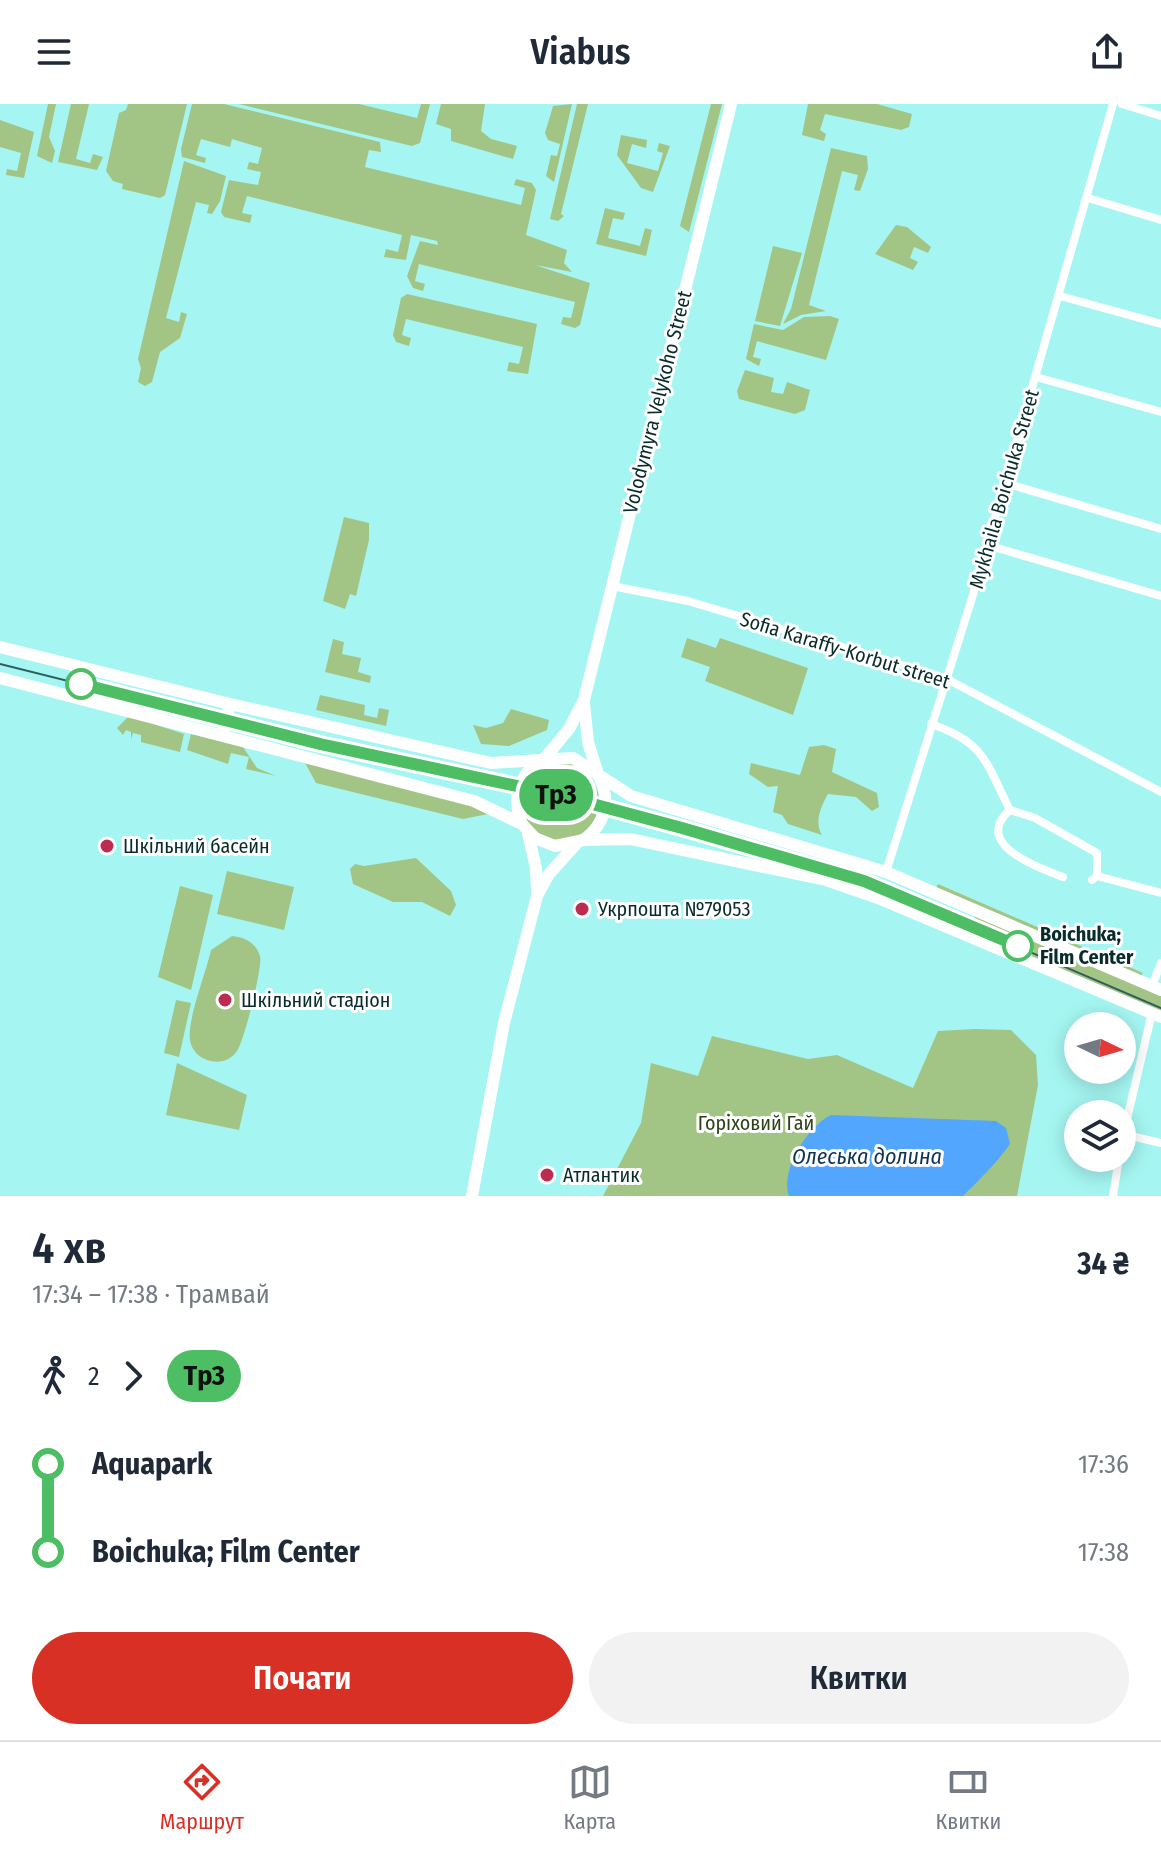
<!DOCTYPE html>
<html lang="uk">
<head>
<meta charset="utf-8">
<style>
	:root { --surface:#fff; --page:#f2f2f3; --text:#1f2937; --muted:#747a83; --line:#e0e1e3; --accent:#d93025 }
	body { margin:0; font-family:"Fira Sans Condensed",sans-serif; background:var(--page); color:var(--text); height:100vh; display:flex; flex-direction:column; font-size:30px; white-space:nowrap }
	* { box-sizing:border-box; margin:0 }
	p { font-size:26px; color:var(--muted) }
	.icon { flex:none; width:44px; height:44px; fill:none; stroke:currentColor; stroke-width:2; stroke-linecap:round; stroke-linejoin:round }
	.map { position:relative; height:1092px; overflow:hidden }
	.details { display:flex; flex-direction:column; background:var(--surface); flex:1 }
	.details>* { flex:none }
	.badge { padding:0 16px; border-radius:26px; font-size:28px; line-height:52px }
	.needle { width:52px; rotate:95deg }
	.buttons { position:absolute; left:1064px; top:908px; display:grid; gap:16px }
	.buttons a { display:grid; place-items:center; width:72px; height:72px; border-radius:50%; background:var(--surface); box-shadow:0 4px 20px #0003; font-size:40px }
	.map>.badge { position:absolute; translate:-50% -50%; box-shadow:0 0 0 4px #fff }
	.legs { display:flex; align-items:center; gap:12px; height:88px; padding:0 32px; font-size:26px }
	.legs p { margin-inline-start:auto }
	.head { display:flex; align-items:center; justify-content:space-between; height:136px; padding:0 32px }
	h1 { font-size:44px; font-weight:600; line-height:60px }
	.button { display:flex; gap:16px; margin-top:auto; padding:16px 32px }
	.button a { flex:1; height:92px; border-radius:48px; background:var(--accent); color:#fff; font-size:32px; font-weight:600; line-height:92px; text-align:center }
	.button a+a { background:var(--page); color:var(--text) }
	ul { padding:0 32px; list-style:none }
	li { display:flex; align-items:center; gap:28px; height:88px; font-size:30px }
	li i { display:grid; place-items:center; width:12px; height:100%; margin:0 10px; background:currentColor }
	li i::after { content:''; width:20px; height:20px; margin:-10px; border:6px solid; border-radius:50%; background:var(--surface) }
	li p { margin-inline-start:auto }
	li:first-child i { background:linear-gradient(#0000 50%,currentColor 0) }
	li:last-child i { background:linear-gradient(currentColor 50%,#0000 0) }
	header { display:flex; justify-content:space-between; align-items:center; height:104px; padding:0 32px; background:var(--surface); font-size:36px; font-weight:600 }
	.tabs { display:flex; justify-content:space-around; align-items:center; height:112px; border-top:2px solid var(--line); background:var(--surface); font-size:22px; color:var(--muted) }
	.tabs a { display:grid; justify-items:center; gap:4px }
	.tabs .on { color:var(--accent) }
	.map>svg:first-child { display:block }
	.green { fill:#a2c585 }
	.water { fill:#52a6fe }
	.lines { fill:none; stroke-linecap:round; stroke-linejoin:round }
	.street { stroke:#fff; stroke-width:8 }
	.secondary { stroke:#fff; stroke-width:12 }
	.tram { stroke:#2e5d5b; stroke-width:2 }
	.line-1-casing { stroke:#fff; stroke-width:18 }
	.line-1 { stroke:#4dbe63; stroke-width:12 }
	.stop-1-dot { fill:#fff; stroke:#4dbe63; stroke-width:4 }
	.poi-dot { fill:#bc2b50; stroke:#fff; stroke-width:3 }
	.labels { text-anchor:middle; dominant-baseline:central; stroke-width:6; stroke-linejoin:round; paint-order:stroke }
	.street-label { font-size:20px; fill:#082c2b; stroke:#fff }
	.poi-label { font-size:20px; fill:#082c2b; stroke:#fff; text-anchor:start }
	.stop-label { font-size:20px; font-weight:bold; fill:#082c2b; stroke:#fff; text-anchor:start }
	.park-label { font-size:20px; fill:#2c4216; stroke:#fff }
	.water-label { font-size:22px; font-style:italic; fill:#103254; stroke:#fff }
</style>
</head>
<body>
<header><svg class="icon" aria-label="menu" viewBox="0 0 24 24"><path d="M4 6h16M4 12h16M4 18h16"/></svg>Viabus<svg class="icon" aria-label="share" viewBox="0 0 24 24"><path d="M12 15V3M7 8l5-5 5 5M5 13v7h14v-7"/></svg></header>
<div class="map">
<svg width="1161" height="1092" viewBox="0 0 1161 1092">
	<rect width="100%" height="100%" fill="#a5f6f2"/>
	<g class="green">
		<path d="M 48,0 L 56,0 L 49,33 L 55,47 L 52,59 L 37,52 Z"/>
		<path d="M 71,0 L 89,0 L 76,55 L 90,59 L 93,50 L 103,53 L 97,66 L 58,58 Z"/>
		<path d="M 128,0 L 187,0 L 165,91 L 160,94 L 122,85 L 123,80 L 113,77 L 106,67 L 119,9 L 126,6 Z"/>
		<path d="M 192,0 L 224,0 L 380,38 L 381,48 L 369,46 L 365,63 L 521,101 L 525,84 L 514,81 L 516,75 L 532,79 L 536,86 L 526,131 L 567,146 L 564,159 L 572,168 L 535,161 L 590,179 L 580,221 L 575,224 L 561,220 L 563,213 L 571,214 L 575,198 L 419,160 L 415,177 L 425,180 L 423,187 L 413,184 L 407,172 L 420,137 L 438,141 L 437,137 L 411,131 L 406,156 L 384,153 L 386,145 L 398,148 L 402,131 L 247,92 L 242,109 L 252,111 L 250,119 L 224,113 L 221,108 L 229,76 L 258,81 L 261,68 L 247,65 L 249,58 L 258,60 L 262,44 L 232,35 L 230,43 L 201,35 L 196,51 L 206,54 L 205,59 L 182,53 L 181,45 Z"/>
		<path d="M 239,0 L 359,0 L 417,14 L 421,0 L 430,0 L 420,39 L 412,42 Z"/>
		<path d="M 441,0 L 485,0 L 481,27 L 491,35 L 517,42 L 513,55 L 451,37 L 451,25 L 436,20 Z"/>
		<path d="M 572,0 L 554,78 L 546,72 L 551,51 L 557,52 L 560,40 L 548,36 L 545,29 L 553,2 Z"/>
		<path d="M 577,0 L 588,0 L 561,110 L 564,112 L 558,117 L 550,115 Z"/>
		<path d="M 711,0 L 722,0 L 689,128 L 680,122 Z"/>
		<path d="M 808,0 L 877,0 L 912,10 L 909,23 L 901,26 L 825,10 L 820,26 L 826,30 L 824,37 L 802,31 Z"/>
		<path d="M 0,16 L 34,28 L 24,74 L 6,71 L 7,65 L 17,67 L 21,49 L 0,43 Z"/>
		<path d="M 621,31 L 647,36 L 646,44 L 632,40 L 627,59 L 658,67 L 663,49 L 657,47 L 659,39 L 670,42 L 653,88 L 641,84 L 617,51 Z"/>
		<path d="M 831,44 L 867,52 L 868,65 L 860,87 L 854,86 L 858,71 L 842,67 L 809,201 L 826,207 L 801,211 L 783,220 L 791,205 Z"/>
		<path d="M 184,57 L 226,72 L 220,97 L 212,110 L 207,109 L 209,101 L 196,98 L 166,214 L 179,218 L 181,208 L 187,210 L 180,234 L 160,248 L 152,278 L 145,282 L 138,278 L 141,264 L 138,255 Z"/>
		<path d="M 605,104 L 625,109 L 623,116 L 613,114 L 608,134 L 640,142 L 645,124 L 652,126 L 646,152 L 596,140 Z"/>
		<path d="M 896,121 L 907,123 L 931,143 L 928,149 L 914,143 L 910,154 L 918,158 L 913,166 L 875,150 Z"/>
		<path d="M 773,142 L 802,149 L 780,222 L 755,217 Z"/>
		<path d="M 407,190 L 537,220 L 528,270 L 507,267 L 509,258 L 519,260 L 523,243 L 406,215 L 402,231 L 411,234 L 409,242 L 396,238 L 393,231 L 401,194 Z"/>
		<path d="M 830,212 L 839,215 L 826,256 L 757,237 L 753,253 L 761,255 L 759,262 L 746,255 L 754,220 L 783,226 L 804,213 Z"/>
		<path d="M 745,266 L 774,274 L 771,288 L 783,290 L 787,278 L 810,286 L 805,306 L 795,310 L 739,295 L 737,287 Z"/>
		<path d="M 344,413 L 369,419 L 369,436 L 356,492 L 350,490 L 345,505 L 323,497 Z"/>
		<path d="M 687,534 L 716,544 L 720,534 L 808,564 L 793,611 L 705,577 L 710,563 L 681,553 Z"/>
		<path d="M 333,535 L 344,538 L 342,550 L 361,554 L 358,568 L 371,572 L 370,579 L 325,568 Z"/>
		<path d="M 320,591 L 365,601 L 364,611 L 377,614 L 379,604 L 389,606 L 386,622 L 316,606 Z"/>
		<path d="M 511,605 L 549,616 L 547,626 L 509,642 L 481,640 L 473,621 L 486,624 L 503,619 Z"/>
		<path d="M 129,612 L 184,630 L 180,648 L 141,638 L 141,631 L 133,629 L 131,635 L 131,628 L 126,626 L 123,631 L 117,624 Z"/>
		<path d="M 191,630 L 243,643 L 257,664 L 276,672 L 246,665 L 249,653 L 231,649 L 228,660 L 187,646 Z"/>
		<path d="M 824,641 L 836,645 L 832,668 L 877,689 L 879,703 L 872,707 L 856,693 L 828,690 C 821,702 814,718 822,731 L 788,720 L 782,711 L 773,708 L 778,682 L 768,683 L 749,670 L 751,659 L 800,671 L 809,643 Z"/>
		<path d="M 304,657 L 468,701 L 488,710 L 463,715 L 316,679 Z"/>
		<circle cx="560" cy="697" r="39"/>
		<path d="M 416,754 L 451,787 L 456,801 L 450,812 L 422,798 L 393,798 L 353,780 L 350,765 L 355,760 L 364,762 Z"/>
		<path d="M 227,767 L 294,783 L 284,826 L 217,810 Z"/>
		<path d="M 938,780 L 1143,869 L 1141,872 L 936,784 Z"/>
		<path d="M 180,782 L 213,791 L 191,886 L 158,873 Z"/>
		<path d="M 975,812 L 1161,892 L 1161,909 L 1031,854 L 1034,846 L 972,820 Z"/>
		<path d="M 232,832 C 245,833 256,839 260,852 C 263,863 244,937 237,947 C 225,966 193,958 190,936 C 187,916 206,869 211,846 Z"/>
		<path d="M 176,896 L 191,899 L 179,953 L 164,949 Z"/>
		<path d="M 975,925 L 1011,926 L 1036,951 L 1038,981 L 1017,1092 L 603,1092 L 641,1019 L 651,959 L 698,972 L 712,932 L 808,955 L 837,951 L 913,984 L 938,927 Z"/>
		<path d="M 177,959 L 247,991 L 239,1026 L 166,1011 Z"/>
	</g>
	<path class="water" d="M 831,1011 L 996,1017 L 1006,1024 L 1010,1040 C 996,1060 979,1076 963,1092 L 789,1092 C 780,1066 807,1023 831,1011 Z"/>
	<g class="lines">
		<g class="street">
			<path d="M 1122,0 L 1161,12"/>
			<path d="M 1088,94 L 1161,116"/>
			<path d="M 1060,192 L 1161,220"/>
			<path d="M 1036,273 L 1161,308"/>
			<path d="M 1005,379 L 1161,425"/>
			<path d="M 987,441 L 1161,492"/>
			<path d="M 612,482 L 688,497 L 945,574 L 1161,688"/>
			<path d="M 931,620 C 985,638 986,659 1010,706 C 971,740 1039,764 1063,773"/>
			<path d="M 1010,706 L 1035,714 L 1097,749 L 1097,772 L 1092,776"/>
			<path d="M 886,768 L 972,494 L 1113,0"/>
			<path d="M 1097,772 L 1161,789"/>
			<path d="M 1152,882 L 1161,859"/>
			<path d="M 1123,1030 L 1161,1039"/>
			<path d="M 1122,1036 L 1152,909"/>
			<path d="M 1113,1092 L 1119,1054"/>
		</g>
		<g class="secondary">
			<path d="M 0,543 L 230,600 L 491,659 L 573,654 L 631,692 L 886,768 L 1161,886"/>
			<path d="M 0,574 L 474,697 L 522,720 L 535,734 L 555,742 L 584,736 L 630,735 L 826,776 L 878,794 L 1161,913"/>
			<path d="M 584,599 L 588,638 L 597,667"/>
			<path d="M 223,629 L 230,600"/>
			<path d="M 544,655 L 569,625 L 584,596 L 731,0"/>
			<path d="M 522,720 C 512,695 517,675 538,658"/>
			<path d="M 528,729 L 536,764 L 537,789"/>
			<path d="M 584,736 C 605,720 611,698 600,674"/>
			<path d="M 472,1092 L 504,919 L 537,792 L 549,770 L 576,740"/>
		</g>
		<path class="tram" d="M 0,560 L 320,640 L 559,691 L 796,756 L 864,777 L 1161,904"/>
	</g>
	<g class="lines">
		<defs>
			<path id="line-1" d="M 81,580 L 320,640 L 559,691 L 682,724 L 864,777 L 1018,842"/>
		</defs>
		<use href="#line-1" class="line-1-casing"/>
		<use href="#line-1" class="line-1"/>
	</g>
	<g class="stop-1-dot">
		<circle cx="81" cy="580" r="14"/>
		<circle cx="1018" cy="842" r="14"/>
	</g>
	<g class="poi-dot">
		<circle cx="107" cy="742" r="8"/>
		<circle cx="582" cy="805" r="8"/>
		<circle cx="225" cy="896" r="8"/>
		<circle cx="547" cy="1071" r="8"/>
	</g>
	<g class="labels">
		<g class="street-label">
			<text transform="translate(657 298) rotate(-76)">Volodymyra Velykoho Street</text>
			<text transform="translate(1004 385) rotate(-74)">Mykhaila Boichuka Street</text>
			<text transform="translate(845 546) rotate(17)">Sofia Karaffy-Korbut street</text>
		</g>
		<g class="poi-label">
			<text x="123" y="742">Шкільний басейн</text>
			<text x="598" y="805">Укрпошта №79053</text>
			<text x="241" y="896">Шкільний стадіон</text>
			<text x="563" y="1071">Атлантик</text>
		</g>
		<g class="stop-label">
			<text x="1040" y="830">Boichuka;<tspan x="1040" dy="23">Film Center</tspan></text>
		</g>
		<g class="park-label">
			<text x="756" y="1019">Горіховий Гай</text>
		</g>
		<g class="water-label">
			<text x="867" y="1052">Олеська долина</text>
		</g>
	</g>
</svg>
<div class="buttons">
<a><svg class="needle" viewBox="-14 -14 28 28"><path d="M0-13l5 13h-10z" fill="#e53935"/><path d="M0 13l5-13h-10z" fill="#747a83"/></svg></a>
<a><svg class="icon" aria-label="layers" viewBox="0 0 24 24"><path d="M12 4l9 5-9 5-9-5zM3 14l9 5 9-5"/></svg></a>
</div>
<b class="badge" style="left:556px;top:691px;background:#4dbe63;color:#111">Тр3</b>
</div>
<section class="details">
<div class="head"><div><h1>4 хв</h1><p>17:34 – 17:38 · Трамвай</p></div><b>34 ₴</b></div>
<div class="legs"><svg class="icon" aria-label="walk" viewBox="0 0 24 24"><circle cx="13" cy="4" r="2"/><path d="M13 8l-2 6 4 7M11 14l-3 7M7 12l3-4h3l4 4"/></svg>2<svg class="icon" aria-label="forward" viewBox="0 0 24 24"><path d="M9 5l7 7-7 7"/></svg><b class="badge" style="background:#4dbe63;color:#111">Тр3</b></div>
<ul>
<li><i style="color:#4dbe63"></i><b>Aquapark</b><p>17:36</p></li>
<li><i style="color:#4dbe63"></i><b>Boichuka; Film Center</b><p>17:38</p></li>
</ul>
<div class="button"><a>Почати</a><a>Квитки</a></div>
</section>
<nav class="tabs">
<a class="on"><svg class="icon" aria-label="directions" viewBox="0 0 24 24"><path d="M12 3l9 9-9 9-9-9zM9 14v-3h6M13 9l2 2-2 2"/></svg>Маршрут</a>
<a><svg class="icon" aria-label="map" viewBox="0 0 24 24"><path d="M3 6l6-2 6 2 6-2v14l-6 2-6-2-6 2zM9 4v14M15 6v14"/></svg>Карта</a>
<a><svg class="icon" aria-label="tickets" viewBox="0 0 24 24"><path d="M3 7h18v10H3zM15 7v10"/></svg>Квитки</a>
</nav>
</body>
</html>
